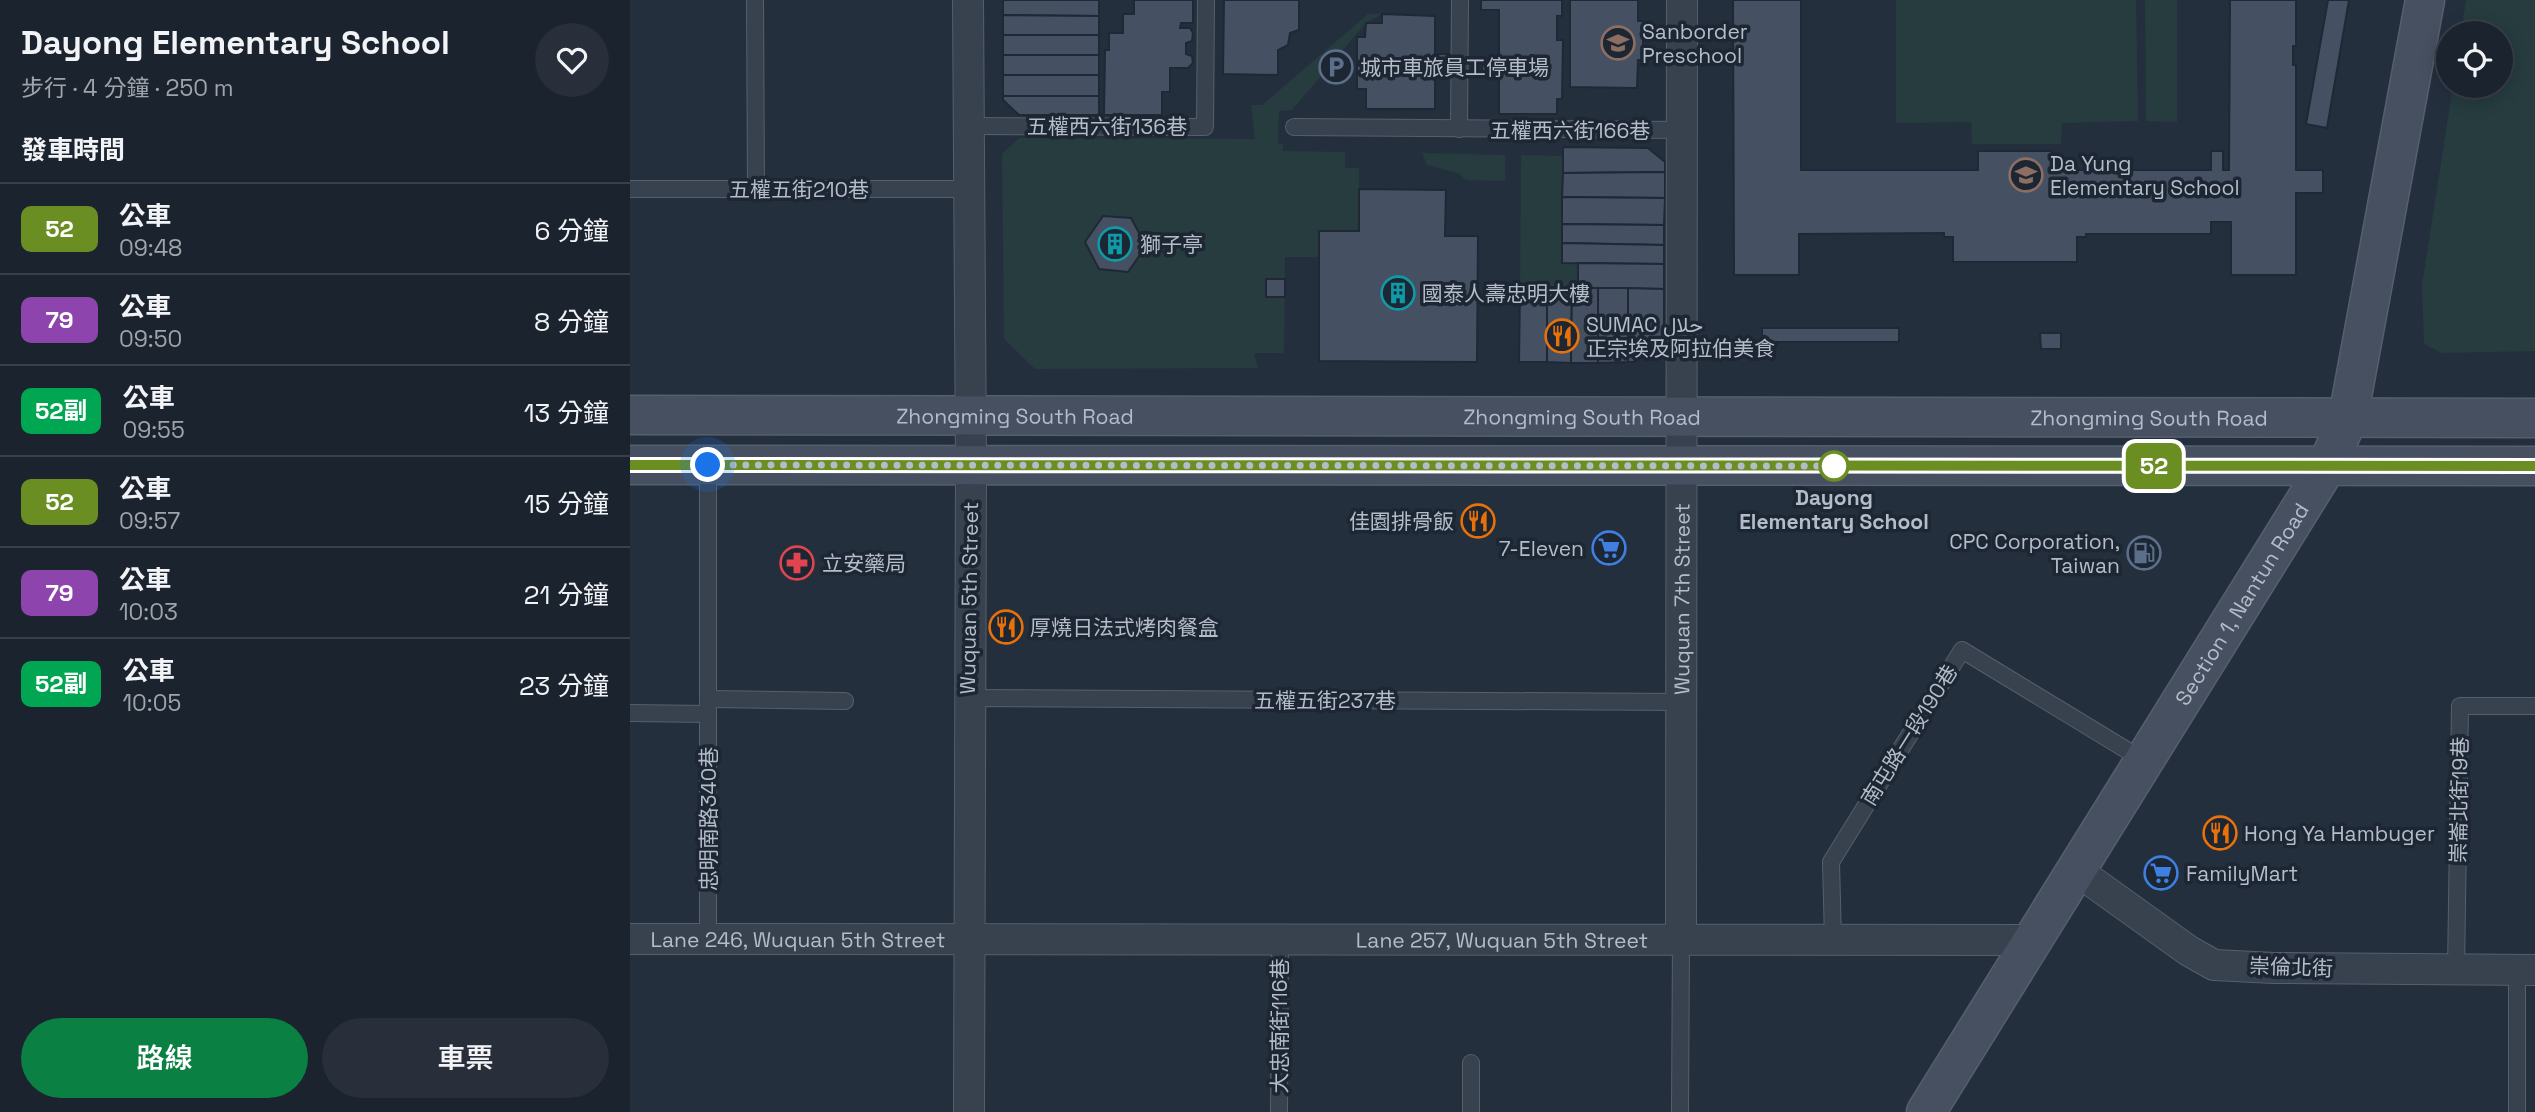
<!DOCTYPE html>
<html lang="zh-TW">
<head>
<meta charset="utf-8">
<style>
	:root { --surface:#1b232e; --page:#282f3a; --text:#f1f3f6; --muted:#a0a4aa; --line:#39404a; --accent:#0b8043 }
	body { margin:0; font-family:"Space Grotesk",Vazirmatn,"Noto Sans TC",sans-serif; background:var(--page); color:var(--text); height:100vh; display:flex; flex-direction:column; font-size:26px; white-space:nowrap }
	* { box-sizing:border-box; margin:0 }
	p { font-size:23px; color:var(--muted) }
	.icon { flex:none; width:38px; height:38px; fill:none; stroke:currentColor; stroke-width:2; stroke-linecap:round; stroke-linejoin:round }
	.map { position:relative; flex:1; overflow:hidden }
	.panel { display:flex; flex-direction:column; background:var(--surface); width:630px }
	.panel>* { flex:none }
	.badge { padding:0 14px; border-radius:10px; font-size:24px; line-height:46px }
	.fabs { position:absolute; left:1806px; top:21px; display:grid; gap:14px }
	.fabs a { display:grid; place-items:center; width:77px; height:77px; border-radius:50%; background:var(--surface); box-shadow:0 4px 18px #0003,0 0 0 2px var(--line); font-size:35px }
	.you { position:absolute; width:35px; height:35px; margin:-18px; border:5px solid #fff; border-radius:50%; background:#1a73e8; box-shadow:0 0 0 10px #1a73e833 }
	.map>.badge { position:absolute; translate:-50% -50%; box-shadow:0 0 0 4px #fff }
	h2 { padding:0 21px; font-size:26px; line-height:63px }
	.round { display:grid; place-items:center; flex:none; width:74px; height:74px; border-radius:37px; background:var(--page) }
	.summary { display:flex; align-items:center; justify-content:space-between; height:119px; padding:0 21px }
	h1 { font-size:33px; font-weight:600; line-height:52px }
	.primary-button { display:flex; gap:14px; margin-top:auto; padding:14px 21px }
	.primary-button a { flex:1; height:80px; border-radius:42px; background:var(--accent); color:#fff; font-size:28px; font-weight:600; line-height:80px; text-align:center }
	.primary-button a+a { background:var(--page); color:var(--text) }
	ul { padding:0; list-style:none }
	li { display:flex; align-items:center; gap:21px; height:91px; padding:0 21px; border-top:2px solid var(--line) }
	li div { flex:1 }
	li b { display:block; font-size:26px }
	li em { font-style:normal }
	li .badge { min-width:77px; font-weight:700; text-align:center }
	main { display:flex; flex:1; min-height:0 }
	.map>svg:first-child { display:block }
	.green { fill:#263c3f }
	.building { fill:#455162; stroke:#1f2835; stroke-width:2 }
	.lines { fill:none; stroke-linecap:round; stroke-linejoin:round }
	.lane-casing { stroke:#565f6c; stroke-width:18 }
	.street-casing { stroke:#565f6c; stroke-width:32 }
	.secondary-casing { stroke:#565f6c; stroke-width:41 }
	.lane { stroke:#38414e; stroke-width:16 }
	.street { stroke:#38414e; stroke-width:30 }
	.secondary { stroke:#465061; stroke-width:38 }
	.line-casing { stroke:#fff; stroke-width:16 }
	.line { stroke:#6b8e23; stroke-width:10 }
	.walk { stroke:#b4bcc9; stroke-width:7; stroke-dasharray:0 12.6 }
	.stop-dot { fill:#fff; stroke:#6b8e23; stroke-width:3.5 }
	.labels { text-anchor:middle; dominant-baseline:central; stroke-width:7; stroke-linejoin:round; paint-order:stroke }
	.poi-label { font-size:21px; fill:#b4bcc9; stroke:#1d2633; text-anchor:start }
	.street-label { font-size:21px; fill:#b4bcc9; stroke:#1d2633 }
	.stop-label { font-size:21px; font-weight:bold; fill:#b4bcc9; stroke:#1d2633 }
</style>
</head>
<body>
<main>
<section class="panel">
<div class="summary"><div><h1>Dayong Elementary School</h1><p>步行 · 4 分鐘 · 250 m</p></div><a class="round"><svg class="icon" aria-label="heart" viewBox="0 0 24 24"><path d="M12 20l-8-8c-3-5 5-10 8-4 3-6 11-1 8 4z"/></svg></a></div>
<h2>發車時間</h2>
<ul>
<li><span class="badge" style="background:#6b8e23;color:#fff">52</span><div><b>公車</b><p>09:48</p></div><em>6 分鐘</em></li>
<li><span class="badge" style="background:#8e44ad;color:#fff">79</span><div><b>公車</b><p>09:50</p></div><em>8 分鐘</em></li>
<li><span class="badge" style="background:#00a651;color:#fff">52副</span><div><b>公車</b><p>09:55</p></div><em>13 分鐘</em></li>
<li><span class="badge" style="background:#6b8e23;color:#fff">52</span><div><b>公車</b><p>09:57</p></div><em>15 分鐘</em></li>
<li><span class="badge" style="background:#8e44ad;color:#fff">79</span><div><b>公車</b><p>10:03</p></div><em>21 分鐘</em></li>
<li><span class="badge" style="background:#00a651;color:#fff">52副</span><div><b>公車</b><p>10:05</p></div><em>23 分鐘</em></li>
</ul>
<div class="primary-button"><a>路線</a><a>車票</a></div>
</section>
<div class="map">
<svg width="1905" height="1112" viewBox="0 0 1905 1112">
	<rect width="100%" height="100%" fill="#242f3e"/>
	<g class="green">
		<path d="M 1266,0 L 1506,0 L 1508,121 L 1432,123 L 1431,144 L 1342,144 L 1341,122 L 1266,123 Z"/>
		<path d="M 1515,0 L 1547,0 L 1547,122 L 1516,121 Z"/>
		<path d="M 1836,0 L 1905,0 L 1905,351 L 1812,353 L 1794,344 L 1792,285 L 1823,86 L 1871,86 L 1871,33 L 1831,33 Z"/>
		<path d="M 738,14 L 752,14 L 736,23 L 662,110 L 649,111 L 648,143 L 653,144 L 653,151 L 715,152 L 715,168 L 729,168 L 729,231 L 689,231 L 689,257 L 655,257 L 654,353 L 624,353 L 628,368 L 405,369 L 374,339 L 372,154 L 389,138 L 625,139 L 621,105 L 632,105 Z"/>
		<path d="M 792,153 L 875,155 L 875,181 L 836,180 L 828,173 L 797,165 Z"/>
		<path d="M 891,155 L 933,156 L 932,262 L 948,263 L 948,288 L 890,287 Z"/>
	</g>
	<g class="building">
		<path d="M 373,0 L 469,0 L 469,16 L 373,15 Z"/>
		<path d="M 504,0 L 563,0 L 563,23 L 551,23 L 550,28 L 560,28 L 563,33 L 562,41 L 556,43 L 556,54 L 562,56 L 563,63 L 558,68 L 540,68 L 540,92 L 532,92 L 532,115 L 474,115 L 475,50 L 479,50 L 479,33 L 493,33 L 493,14 L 504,14 Z"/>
		<path d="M 594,0 L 669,0 L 669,30 L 660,33 L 658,45 L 648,50 L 648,75 L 593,74 Z"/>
		<path d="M 851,0 L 932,0 L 932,16 L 927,16 L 927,40 L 933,40 L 932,99 L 927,99 L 927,114 L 869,114 L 869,77 L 852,77 L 852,61 L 869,61 L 869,10 L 851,10 Z"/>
		<path d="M 940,0 L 1008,0 L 1008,21 L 1013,21 L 1013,60 L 1008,60 L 1007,88 L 940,87 Z"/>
		<path d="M 1103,0 L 1171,0 L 1171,170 L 1348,170 L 1348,151 L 1422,151 L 1422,170 L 1581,170 L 1581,151 L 1593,151 L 1593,170 L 1599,170 L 1600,0 L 1666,0 L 1666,46 L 1663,46 L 1663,65 L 1666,65 L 1666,170 L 1693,170 L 1693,193 L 1666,193 L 1666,275 L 1601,275 L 1601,222 L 1581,222 L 1581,234 L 1456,234 L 1456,237 L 1447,237 L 1447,262 L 1323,262 L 1323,237 L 1314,237 L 1314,233 L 1169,234 L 1169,275 L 1104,275 Z"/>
		<path d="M 1698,0 L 1719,0 L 1697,128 L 1676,124 Z"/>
		<path d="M 752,14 L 805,16 L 805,54 L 820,54 L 820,68 L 805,68 L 805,109 L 736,109 L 736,89 L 727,89 L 727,37 L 735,37 L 736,23 L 752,23 Z"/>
		<path d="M 373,15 L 469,16 L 469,35 L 373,35 Z"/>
		<rect x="373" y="35" width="96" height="20"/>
		<rect x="373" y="55" width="96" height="20"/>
		<rect x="373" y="75" width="96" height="21"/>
		<path d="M 373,96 L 469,96 L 469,115 L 389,115 L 373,100 Z"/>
		<path d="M 933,147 L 1018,148 L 1035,162 L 1035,172 L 933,173 Z"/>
		<path d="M 1035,172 L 1035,198 L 932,197 L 933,173 Z"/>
		<path d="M 729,189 L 816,190 L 815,236 L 848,236 L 847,362 L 689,361 L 689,231 L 729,231 Z"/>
		<path d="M 932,197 L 1035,198 L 1034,225 L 932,224 Z"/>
		<path d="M 473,216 L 501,218 L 516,246 L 498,272 L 469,269 L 455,242 Z"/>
		<path d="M 932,224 L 1034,225 L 1034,245 L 932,243 Z"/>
		<path d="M 932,243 L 1034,245 L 1034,264 L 932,263 Z"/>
		<path d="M 948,263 L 1034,264 L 1034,289 L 948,288 Z"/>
		<rect x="636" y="279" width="19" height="18"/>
		<path d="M 890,287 L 917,288 L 917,362 L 889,362 Z"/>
		<path d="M 917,288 L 942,288 L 941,363 L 917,362 Z"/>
		<path d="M 942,288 L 968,288 L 968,363 L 941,363 Z"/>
		<path d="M 968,288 L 998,288 L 998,362 L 968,363 Z"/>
		<path d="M 998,288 L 1034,289 L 1034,335 L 1004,362 L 998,362 Z"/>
		<rect x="1132" y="328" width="137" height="14"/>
		<path d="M 1410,333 L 1431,333 L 1431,349 L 1411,349 Z"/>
	</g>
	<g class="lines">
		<defs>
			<g id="lane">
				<path d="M 125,0 L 126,189"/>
				<path d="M 337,126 L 575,127 L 576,0"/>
				<path d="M 664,127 L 1051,130"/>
				<path d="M 829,129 L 830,0"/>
				<path d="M 0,189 L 337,189"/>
				<path d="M 78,466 L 78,939"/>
				<path d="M 338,698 L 1051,702"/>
				<path d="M 78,699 L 215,701"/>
				<path d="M 0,713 L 78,714"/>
				<path d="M 1203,940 L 1201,862 L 1332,650 L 1513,760"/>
				<path d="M 1826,970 L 1830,706 L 1905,706"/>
				<path d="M 841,1063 L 841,1112"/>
				<path d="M 649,1112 L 650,940"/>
				<path d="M 1050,1112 L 1051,940"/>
				<path d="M 1887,1112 L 1887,969"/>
			</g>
			<g id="street">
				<path d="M 338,0 L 341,466 L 339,1112"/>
				<path d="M 1446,870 L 1559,951 L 1584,965 L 1644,968 L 1905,970"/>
				<path id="s1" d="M 0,939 L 1405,940"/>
				<path id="s2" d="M 1051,940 L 1052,0"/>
			</g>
			<g id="secondary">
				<path id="s3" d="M 0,415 L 1905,418"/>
				<path d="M 0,465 L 1905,466"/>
				<path id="s4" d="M 1296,1112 L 1697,466 L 1718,418 L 1795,0"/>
			</g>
		</defs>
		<use href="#lane" class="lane-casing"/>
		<use href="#street" class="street-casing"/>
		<use href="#secondary" class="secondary-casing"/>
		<use href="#lane" class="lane"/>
		<use href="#street" class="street"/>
		<use href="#secondary" class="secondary"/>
	</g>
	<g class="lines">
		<defs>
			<path id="line" d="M 0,465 L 1905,466"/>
		</defs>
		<use href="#line" class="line-casing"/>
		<use href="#line" class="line"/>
		<path class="walk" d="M 78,465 L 1214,466 L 1204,466"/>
	</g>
	<defs>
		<symbol id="school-ring" viewBox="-11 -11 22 22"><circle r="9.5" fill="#1d2633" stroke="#8d6e63" stroke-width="1.5"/><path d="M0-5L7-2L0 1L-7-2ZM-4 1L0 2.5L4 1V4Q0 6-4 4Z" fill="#8d6e63"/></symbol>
		<symbol id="parking-ring" viewBox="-11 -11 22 22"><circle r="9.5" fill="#1d2633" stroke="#5c6f8a" stroke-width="1.5"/><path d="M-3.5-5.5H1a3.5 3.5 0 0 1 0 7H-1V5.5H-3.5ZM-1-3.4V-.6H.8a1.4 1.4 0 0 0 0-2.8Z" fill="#5c6f8a"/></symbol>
		<symbol id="building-ring" viewBox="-11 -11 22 22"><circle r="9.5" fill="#1d2633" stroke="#0f9aa8" stroke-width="1.5"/><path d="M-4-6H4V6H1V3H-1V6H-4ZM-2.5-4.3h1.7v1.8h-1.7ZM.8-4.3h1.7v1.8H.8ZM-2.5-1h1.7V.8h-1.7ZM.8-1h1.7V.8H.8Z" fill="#0f9aa8"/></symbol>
		<symbol id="restaurant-ring" viewBox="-11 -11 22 22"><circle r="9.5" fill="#1d2633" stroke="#e8710a" stroke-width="1.5"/><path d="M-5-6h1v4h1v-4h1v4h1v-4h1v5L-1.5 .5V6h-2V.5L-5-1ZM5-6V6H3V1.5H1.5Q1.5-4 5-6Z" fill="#e8710a"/></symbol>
		<symbol id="supermarket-ring" viewBox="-11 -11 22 22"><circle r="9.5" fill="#1d2633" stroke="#3f7fe0" stroke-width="1.5"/><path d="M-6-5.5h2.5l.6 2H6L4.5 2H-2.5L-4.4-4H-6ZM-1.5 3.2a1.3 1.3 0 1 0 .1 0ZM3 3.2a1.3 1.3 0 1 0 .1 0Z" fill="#3f7fe0"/></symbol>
		<symbol id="fuel-ring" viewBox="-11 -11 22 22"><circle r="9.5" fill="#1d2633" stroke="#5c6f8a" stroke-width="1.5"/><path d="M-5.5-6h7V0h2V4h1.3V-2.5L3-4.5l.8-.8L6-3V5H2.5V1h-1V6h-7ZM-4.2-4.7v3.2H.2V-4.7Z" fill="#5c6f8a"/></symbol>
		<symbol id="pharmacy-ring" viewBox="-11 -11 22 22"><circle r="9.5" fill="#1d2633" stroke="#e0444e" stroke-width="1.5"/><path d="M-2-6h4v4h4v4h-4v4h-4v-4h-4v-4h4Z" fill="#e0444e"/></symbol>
	</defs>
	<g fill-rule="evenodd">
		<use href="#school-ring" x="969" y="24" width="38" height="38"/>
		<use href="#parking-ring" x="687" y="48" width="38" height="38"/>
		<use href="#school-ring" x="1377" y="156" width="38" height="38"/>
		<use href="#building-ring" x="466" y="225" width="38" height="38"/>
		<use href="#building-ring" x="749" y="274" width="38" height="38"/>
		<use href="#restaurant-ring" x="913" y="317" width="38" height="38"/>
		<use href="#restaurant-ring" x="829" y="502" width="38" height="38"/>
		<use href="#supermarket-ring" x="960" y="529" width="38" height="38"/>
		<use href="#fuel-ring" x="1495" y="534" width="38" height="38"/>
		<use href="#pharmacy-ring" x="148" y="544" width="38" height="38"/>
		<use href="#restaurant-ring" x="357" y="608" width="38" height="38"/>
		<use href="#restaurant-ring" x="1571" y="814" width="38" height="38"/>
		<use href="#supermarket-ring" x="1512" y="854" width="38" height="38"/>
	</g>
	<circle class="stop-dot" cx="1204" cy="466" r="14"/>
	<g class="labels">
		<g class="poi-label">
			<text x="1012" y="31">Sanborder<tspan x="1012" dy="24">Preschool</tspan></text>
			<text x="730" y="67">城市車旅員工停車場</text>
			<text x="1420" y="163">Da Yung<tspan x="1420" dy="24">Elementary School</tspan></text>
			<text x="510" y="244">獅子亭</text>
			<text x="792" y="293">國泰人壽忠明大樓</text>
			<text x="956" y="324">SUMAC حلال<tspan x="956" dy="24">正宗埃及阿拉伯美食</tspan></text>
			<text x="824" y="521" text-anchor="end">佳園排骨飯</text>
			<text x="1490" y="541" text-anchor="end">CPC Corporation,<tspan x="1490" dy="24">Taiwan</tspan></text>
			<text x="954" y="548" text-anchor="end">7-Eleven</text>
			<text x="192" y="563">立安藥局</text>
			<text x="400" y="627">厚燒日法式烤肉餐盒</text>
			<text x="1614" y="833">Hong Ya Hambuger</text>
			<text x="1556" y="873">FamilyMart</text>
		</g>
		<g class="street-label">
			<text x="477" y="126">五權西六街136巷</text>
			<text x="940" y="130">五權西六街166巷</text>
			<text x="169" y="189">五權五街210巷</text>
			<text stroke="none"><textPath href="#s3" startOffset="385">Zhongming South Road</textPath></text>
			<text stroke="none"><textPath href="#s3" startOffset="952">Zhongming South Road</textPath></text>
			<text stroke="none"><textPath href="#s3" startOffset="1519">Zhongming South Road</textPath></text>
			<text transform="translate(339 598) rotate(-89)">Wuquan 5th Street</text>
			<text stroke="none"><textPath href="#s2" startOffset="341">Wuquan 7th Street</textPath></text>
			<text stroke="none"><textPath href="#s4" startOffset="598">Section 1, Nantun Road</textPath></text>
			<text x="695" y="700">五權五街237巷</text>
			<text transform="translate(1279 735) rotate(-58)">南屯路一段190巷</text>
			<text transform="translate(1829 800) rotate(-89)">崇崙北街19巷</text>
			<text transform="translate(78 819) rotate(-90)">忠明南路340巷</text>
			<text stroke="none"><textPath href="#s1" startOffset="168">Lane 246, Wuquan 5th Street</textPath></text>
			<text stroke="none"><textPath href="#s1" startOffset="872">Lane 257, Wuquan 5th Street</textPath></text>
			<text transform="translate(1661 967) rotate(2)">崇倫北街</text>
			<text transform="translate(649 1026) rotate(-90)">大忠南街116巷</text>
		</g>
		<g class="stop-label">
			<text x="1204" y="497">Dayong<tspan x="1204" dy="24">Elementary School</tspan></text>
		</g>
	</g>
</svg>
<div class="fabs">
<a><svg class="icon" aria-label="locate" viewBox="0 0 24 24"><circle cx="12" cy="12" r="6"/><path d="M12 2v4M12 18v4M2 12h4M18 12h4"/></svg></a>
</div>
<div class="you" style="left:78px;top:465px"></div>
<b class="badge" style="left:1524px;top:466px;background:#6b8e23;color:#fff">52</b>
</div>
</main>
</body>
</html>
